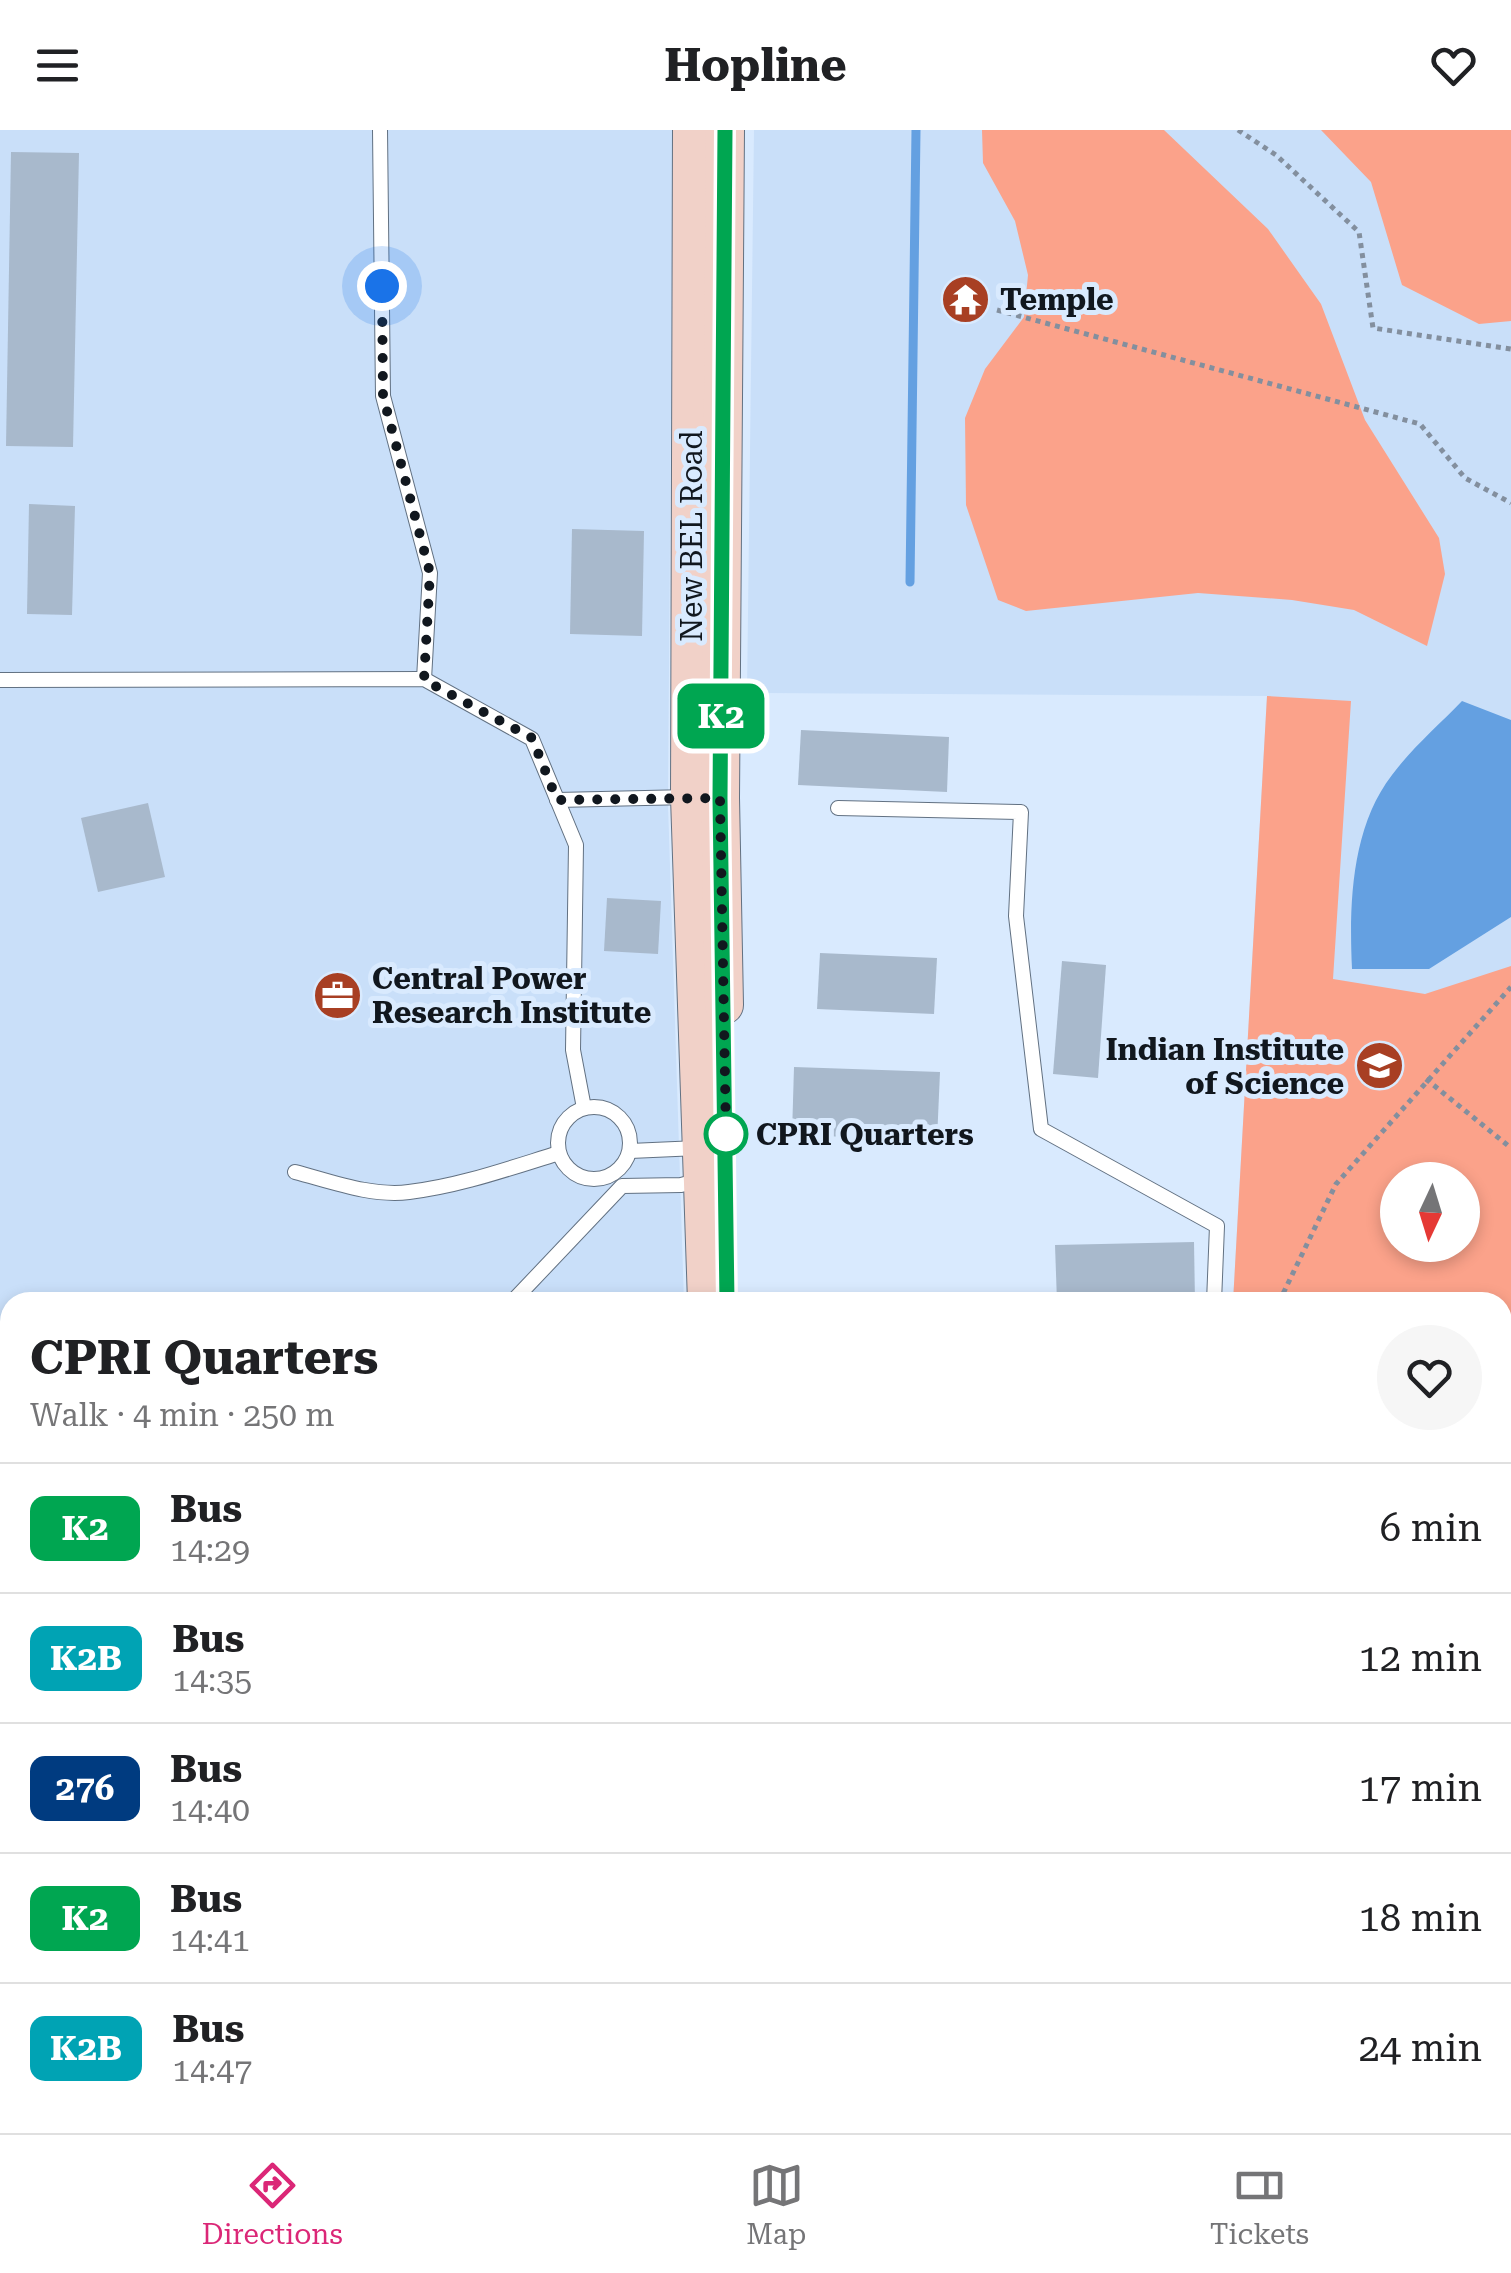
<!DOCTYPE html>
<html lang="en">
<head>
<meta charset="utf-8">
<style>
	:root { --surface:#fff; --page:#f6f6f6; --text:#202124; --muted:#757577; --line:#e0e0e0; --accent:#db2777 }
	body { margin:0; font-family:"Roboto Serif",serif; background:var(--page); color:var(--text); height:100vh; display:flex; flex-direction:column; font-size:38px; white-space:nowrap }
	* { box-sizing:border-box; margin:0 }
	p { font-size:32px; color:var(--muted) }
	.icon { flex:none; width:55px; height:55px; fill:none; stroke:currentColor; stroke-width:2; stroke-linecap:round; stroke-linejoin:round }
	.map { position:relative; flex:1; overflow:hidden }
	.details { position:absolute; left:0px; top:1162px; width:1512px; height:842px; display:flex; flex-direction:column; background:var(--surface); border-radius:30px 30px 0 0; box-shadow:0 5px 15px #0003 }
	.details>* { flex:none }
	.badge { padding:0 20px; border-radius:15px; font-size:35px; line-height:65px }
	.needle { width:65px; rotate:184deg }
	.fabs { position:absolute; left:1380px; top:1032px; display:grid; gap:20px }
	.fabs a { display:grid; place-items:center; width:100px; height:100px; border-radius:50%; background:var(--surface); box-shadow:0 5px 15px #0003; font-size:50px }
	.you { position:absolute; width:50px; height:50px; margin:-25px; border:8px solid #fff; border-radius:50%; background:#1a73e8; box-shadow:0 0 0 15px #1a73e833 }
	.map>.badge { position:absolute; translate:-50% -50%; box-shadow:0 0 0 5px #fff }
	.round { display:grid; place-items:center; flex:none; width:105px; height:105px; border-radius:52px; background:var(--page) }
	.headline { display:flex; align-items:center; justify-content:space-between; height:170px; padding:0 30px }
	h1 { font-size:48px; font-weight:700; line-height:75px }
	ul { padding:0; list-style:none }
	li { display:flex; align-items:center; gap:30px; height:130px; padding:0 30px; border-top:2px solid var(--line) }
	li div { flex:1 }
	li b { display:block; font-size:38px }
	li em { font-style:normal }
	li .badge { min-width:110px; font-weight:700; text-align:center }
	header { display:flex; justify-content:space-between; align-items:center; height:130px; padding:0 30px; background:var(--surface); font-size:45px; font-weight:700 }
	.tabs { display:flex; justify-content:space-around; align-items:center; height:140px; border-top:2px solid var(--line); background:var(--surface); font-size:28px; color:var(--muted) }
	.tabs a { display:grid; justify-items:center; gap:5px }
	.tabs .selected { color:var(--accent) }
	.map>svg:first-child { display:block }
	.built { fill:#c9dff9; fill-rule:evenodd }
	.green { fill:#fba28a; fill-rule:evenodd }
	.water { fill:#64a0e1 }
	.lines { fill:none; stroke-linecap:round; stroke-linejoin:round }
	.stream { stroke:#64a0e1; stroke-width:9 }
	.building { fill:#a8b9cc }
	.service-casing { stroke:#627182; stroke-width:16 }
	.secondary-casing { stroke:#627182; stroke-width:40 }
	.path { stroke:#838f9e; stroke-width:5; stroke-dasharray:5 5; stroke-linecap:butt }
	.service { stroke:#fff; stroke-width:14 }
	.secondary { stroke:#f1d1c8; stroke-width:38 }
	.line-casing { stroke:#fff; stroke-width:22 }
	.line { stroke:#00a651; stroke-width:15 }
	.walk { stroke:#11171e; stroke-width:10; stroke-dasharray:0 18 }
	.stop-dot { fill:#fff; stroke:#00a651; stroke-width:5 }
	.labels { text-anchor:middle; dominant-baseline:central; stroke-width:10; stroke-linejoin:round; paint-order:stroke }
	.poi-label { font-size:30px; font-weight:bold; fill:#11171e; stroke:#d9eafe; text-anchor:start }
	.street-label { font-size:30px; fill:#11171e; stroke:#d9eafe }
	.stop-label { font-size:30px; font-weight:bold; fill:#11171e; stroke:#d9eafe; text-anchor:start }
</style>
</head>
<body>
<header><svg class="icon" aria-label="menu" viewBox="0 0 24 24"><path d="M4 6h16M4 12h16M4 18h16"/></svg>Hopline<svg class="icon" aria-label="heart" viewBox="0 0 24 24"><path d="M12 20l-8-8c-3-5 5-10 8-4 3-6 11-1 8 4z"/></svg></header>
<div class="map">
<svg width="1511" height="2003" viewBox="0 0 1511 2003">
	<rect width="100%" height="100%" fill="#d9eafe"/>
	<g class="built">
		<path d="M 0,0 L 673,0 L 668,674 L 684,1172 L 10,1172 L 10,1995 L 707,1995 L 707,2003 L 0,2003 Z"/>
		<path d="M 754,0 L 1511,0 L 1511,2003 L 1134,2003 L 1136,1995 L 1502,1995 L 1502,1172 L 1233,1172 L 1267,566 L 747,563 ZM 1398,1050 L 1462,1050 L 1462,1115 L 1398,1115 Z"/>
	</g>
	<g class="green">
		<path d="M 982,0 L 1164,0 L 1268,99 L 1321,174 L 1365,290 L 1439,408 L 1445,444 L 1427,516 L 1354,480 L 1292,470 L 1198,463 L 1026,481 L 998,470 L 966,375 L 965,288 L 985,239 L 1024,187 L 1028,145 L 1015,91 L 983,33 Z"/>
		<path d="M 1321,0 L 1511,0 L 1511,191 L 1479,194 L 1402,155 L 1371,52 Z"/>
		<path d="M 1267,566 L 1351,571 L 1333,849 L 1425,864 L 1511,836 L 1511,2003 L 1134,2003 L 1136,1995 L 1502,1995 L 1502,1172 L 1233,1172 ZM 1462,1050 L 1462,1115 L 1398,1115 L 1398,1050 Z"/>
		<path d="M 227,1995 L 654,1995 L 655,2003 L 229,2003 Z"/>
	</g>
	<path class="water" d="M 1462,571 L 1511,590 L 1511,787 L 1429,839 L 1352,839 C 1349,775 1351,698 1392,645 C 1412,618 1439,595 1462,571 Z"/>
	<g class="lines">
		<path class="stream" d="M 910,452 L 916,0"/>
	</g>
	<g class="building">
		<path d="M 11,22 L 79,23 L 73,317 L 6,316 Z"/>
		<path d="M 955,148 L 979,155 L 976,189 L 951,184 Z"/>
		<path d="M 29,374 L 75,376 L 72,485 L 27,484 Z"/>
		<path d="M 572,399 L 644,401 L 642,506 L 570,504 Z"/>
		<path d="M 801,600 L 949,607 L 947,662 L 798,655 Z"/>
		<path d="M 148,673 L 165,747 L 98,762 L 81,688 Z"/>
		<path d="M 607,768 L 661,771 L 658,824 L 604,821 Z"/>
		<path d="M 820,823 L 937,828 L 934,884 L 817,879 Z"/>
		<path d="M 1062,831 L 1106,835 L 1098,948 L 1053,944 Z"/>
		<path d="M 794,937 L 940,942 L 937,1010 L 792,1005 Z"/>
		<path d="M 1194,1112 L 1195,1172 L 1057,1172 L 1055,1115 Z"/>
	</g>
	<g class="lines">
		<defs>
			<g id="service">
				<path d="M 380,0 L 383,266 L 430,443 L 424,549"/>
				<path d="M 0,550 L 424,549 L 532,609 L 576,715 L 573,920 L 584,978"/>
				<path d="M 557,670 L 689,667"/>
				<path d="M 838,678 L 1021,682 L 1016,786 L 1041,999 L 1217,1096 L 1214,1172"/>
				<circle cx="594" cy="1013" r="36"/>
				<path d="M 630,1021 L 698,1018"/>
				<path d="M 295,1042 C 330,1051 372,1067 409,1062 C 460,1056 510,1038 559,1023"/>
				<path d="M 512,1172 L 622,1056 L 681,1055 L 700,1050"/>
				<path d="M 0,1447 L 10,1448"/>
				<path d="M 0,1788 L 10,1788"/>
				<path d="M 171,2003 L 171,1995"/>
				<path d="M 1012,2003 L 1014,1995"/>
			</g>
			<g id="secondary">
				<path d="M 692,0 L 690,667 L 707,1172"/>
				<path d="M 724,875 L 720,668 L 725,0"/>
				<path d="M 755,1995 L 755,2003"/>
			</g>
		</defs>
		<use href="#service" class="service-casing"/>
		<use href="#secondary" class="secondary-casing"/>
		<g class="path">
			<path d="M 1238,0 L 1276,25 L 1359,102 L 1373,198 L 1511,219"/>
			<path d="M 997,180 L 1420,294 L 1465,348 L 1511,373"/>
			<path d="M 1426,949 L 1511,1018"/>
			<path d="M 1279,1172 L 1336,1054 L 1511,857"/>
			<path d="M 1502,1951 L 1511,1952"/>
			<path d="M 1226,2003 L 1226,1995"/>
		</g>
		<use href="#service" class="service"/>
		<use href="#secondary" class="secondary"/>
	</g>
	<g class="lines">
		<defs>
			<path id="line" d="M 725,0 L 720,668 L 727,1172"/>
		</defs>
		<use href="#line" class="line-casing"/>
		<use href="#line" class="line"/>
		<path class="walk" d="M 382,156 L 383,266 L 430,443 L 424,550 L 532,608 L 557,670 L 720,668 L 726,1004"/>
	</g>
	<defs>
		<symbol id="temple-disc" viewBox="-11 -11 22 22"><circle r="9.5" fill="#a83f23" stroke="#d9eafe"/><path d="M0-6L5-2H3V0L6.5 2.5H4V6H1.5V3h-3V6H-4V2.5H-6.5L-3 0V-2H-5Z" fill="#fff"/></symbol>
		<symbol id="office-disc" viewBox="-11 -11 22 22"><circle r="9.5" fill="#a83f23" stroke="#d9eafe"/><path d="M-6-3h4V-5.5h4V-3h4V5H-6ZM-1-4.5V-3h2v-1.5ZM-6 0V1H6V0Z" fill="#fff"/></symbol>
		<symbol id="university-disc" viewBox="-11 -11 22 22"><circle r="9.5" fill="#a83f23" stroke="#d9eafe"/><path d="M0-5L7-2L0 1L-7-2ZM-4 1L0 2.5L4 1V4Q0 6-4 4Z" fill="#fff"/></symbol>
	</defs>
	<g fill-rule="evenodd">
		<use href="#temple-disc" x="938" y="142" width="55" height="55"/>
		<use href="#office-disc" x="310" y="838" width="55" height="55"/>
		<use href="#university-disc" x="1352" y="908" width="55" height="55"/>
	</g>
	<circle class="stop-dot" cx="726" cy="1004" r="20"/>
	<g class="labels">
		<g class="poi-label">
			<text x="1000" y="169">Temple</text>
			<text x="372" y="848">Central Power<tspan x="372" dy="34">Research Institute</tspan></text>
			<text x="1344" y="919" text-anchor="end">Indian Institute<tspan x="1344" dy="34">of Science</tspan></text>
		</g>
		<g class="street-label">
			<text transform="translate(691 406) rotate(-90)">New BEL Road</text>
		</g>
		<g class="stop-label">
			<text x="756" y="1004">CPRI Quarters</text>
		</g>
	</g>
</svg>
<div class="fabs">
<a><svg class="needle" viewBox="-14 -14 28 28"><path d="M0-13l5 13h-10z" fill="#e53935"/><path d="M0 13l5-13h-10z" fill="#757577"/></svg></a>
</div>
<div class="you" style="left:382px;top:156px"></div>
<b class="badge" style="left:721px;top:586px;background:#00a651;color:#fff">K2</b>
<section class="details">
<div class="headline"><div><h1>CPRI Quarters</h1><p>Walk · 4 min · 250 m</p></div><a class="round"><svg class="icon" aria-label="heart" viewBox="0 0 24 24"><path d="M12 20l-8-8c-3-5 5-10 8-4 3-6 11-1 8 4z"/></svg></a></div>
<ul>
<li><span class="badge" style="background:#00a651;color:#fff">K2</span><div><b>Bus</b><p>14:29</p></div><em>6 min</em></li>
<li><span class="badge" style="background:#00a3b4;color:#fff">K2B</span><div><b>Bus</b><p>14:35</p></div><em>12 min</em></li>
<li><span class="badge" style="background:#003b80;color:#fff">276</span><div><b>Bus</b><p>14:40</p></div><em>17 min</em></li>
<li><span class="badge" style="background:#00a651;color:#fff">K2</span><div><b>Bus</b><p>14:41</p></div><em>18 min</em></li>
<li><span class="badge" style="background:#00a3b4;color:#fff">K2B</span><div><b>Bus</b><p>14:47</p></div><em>24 min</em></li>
</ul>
</section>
</div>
<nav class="tabs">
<a class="selected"><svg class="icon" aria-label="directions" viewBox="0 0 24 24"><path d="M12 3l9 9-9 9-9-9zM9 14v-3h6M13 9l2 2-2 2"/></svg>Directions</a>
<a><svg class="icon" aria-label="map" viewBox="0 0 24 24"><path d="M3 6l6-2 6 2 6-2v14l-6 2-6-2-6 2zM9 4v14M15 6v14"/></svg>Map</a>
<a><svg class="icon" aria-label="tickets" viewBox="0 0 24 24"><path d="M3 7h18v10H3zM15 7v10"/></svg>Tickets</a>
</nav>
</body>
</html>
